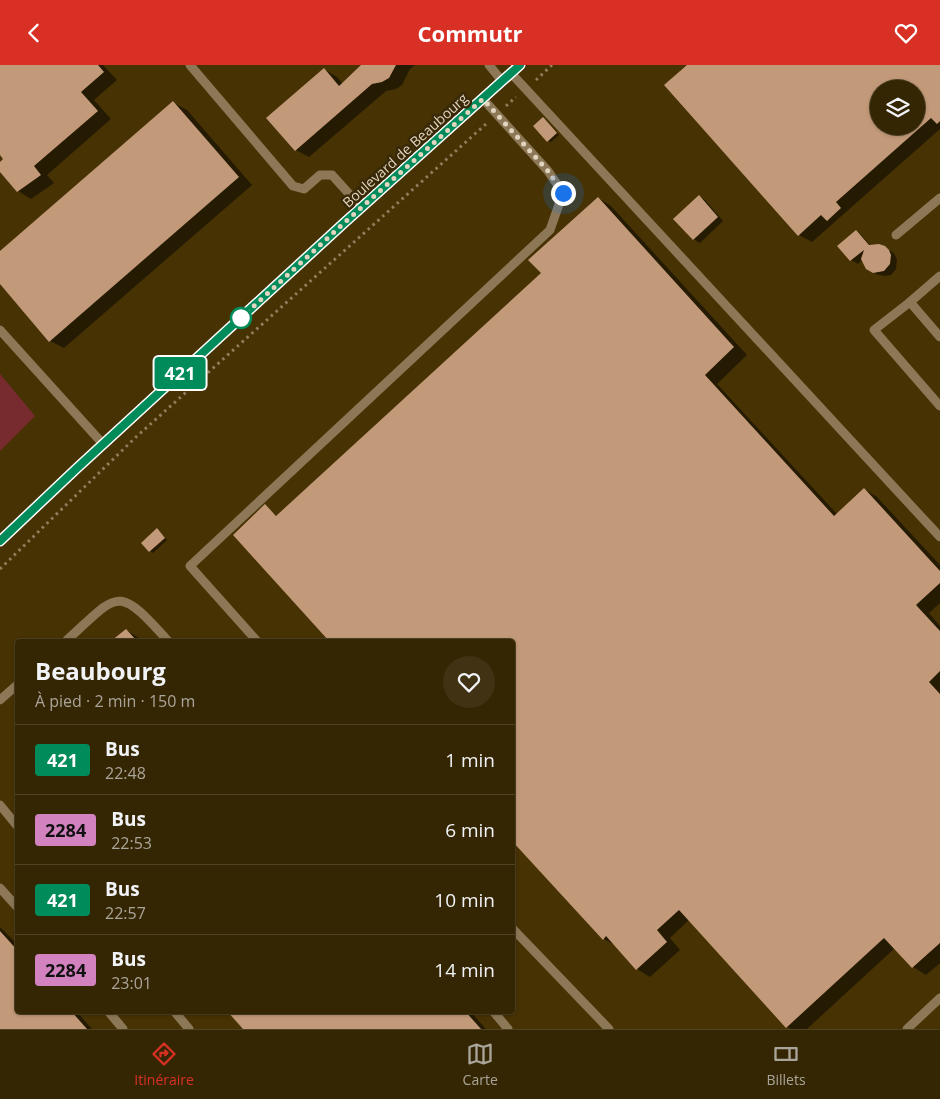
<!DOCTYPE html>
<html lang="fr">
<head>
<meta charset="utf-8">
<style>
	:root { --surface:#352603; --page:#403212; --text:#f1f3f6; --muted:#aaa59a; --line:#4f4325; --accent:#d93025 }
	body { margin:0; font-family:"Open Sans",sans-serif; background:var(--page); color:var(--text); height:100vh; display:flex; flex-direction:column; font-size:19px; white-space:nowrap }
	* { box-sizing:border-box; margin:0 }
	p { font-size:16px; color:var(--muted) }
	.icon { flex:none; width:28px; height:28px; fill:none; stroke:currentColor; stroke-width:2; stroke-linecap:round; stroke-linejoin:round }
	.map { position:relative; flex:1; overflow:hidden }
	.details { position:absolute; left:15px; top:574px; width:500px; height:375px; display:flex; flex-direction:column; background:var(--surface); border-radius:5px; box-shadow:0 1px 4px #0004,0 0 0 1px var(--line) }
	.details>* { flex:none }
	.badge { padding:0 10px; border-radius:4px; font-size:18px; line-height:32px }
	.controls { position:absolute; left:870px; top:15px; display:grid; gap:10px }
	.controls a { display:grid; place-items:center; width:55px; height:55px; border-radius:50%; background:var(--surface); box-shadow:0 1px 4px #0004,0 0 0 1px var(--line); font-size:25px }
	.you { position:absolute; width:25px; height:25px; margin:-12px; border:4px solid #fff; border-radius:50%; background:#1a73e8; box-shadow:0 0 0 8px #1a73e833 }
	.map>.badge { position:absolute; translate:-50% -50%; box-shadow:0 0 0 2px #fff }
	.round { display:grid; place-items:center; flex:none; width:52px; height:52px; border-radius:26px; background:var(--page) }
	.summary { display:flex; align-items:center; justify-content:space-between; height:85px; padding:0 20px }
	h1 { font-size:24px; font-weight:700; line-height:38px }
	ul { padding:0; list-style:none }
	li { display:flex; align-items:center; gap:15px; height:70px; padding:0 20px; border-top:1px solid var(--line) }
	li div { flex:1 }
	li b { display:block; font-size:19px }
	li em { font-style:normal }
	li .badge { min-width:55px; font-weight:700; text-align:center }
	header { display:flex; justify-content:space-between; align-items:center; height:65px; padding:0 20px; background:var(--accent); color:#fff; font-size:22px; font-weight:700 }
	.tabs { display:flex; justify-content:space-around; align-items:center; height:70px; border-top:1px solid var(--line); background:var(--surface); font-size:14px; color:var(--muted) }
	.tabs a { display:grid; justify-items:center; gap:2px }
	.tabs .on { color:var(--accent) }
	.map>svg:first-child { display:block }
	.green { fill:#782b2f }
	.shadow { fill:#0007; fill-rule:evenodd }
	.building { fill:#c29a79; fill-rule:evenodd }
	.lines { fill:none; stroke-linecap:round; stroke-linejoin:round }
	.path { stroke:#907e5c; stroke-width:3; stroke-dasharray:2.5 4; stroke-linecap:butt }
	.service { stroke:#8c7856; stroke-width:9 }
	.secondary { stroke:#bc9c65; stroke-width:10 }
	.line-casing { stroke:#fff; stroke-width:11 }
	.line { stroke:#008b5a; stroke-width:8 }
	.walk { stroke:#e2d5bf; stroke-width:5; stroke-dasharray:0 9 }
	.stop-dot { fill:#fff; stroke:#008b5a; stroke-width:2.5 }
	.labels { text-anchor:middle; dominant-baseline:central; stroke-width:5; stroke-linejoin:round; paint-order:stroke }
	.street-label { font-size:14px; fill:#e2d5bf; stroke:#392908 }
</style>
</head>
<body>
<header><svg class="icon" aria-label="back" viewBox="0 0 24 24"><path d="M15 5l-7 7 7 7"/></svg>Commutr<svg class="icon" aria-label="heart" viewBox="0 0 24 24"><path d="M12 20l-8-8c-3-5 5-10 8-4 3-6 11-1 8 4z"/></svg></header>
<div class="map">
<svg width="940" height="964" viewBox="0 0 940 964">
	<rect width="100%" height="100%" fill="#473204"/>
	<path class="green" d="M 0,309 L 35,351 L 0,386 Z"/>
	<g class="shadow">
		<path d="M 0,0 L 103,0 L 117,15 L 94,35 L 111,54 L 47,110 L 54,118 L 31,134 L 18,126 L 0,105 L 0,98 L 5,94 L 0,89 Z"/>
		<path d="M 363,0 L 415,0 L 410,4 L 402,20 L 396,24 L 386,26 L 309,92 L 296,85 L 324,4 L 337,12 L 343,19 Z"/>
		<path d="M 688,0 L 940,0 L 940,64 L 812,177 L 799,170 ZM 879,24 L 916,24 L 916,61 L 879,61 Z"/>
		<path d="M 174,38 L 187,45 L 252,120 L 64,283 L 50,276 L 0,218 L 0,188 Z"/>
		<path d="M 543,54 L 559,70 L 551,77 L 548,76 Z"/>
		<path d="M 699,132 L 705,135 L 723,156 L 700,178 L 693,174 Z"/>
		<path d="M 598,133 L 611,141 L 747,290 L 717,319 L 837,449 L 864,424 L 877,432 L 940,500 L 940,538 L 929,548 L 940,561 L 940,898 L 926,910 L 913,902 L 895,883 L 807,964 L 791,964 L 787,962 L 689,855 L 670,873 L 680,885 L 650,912 L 637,904 L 618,882 L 604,874 L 512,774 L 512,576 L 331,576 L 234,470 L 265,441 L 277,451 L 543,208 Z"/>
		<path d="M 856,167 L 862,171 L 871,181 L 889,185 L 894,188 L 897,195 L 896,204 L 891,210 L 885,211 L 876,209 L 869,205 L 862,195 L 858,199 L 851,195 L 839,182 Z"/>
		<path d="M 157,464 L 167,475 L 153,488 L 150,486 Z"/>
		<path d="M 126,565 L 139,573 L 142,576 L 113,576 Z"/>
		<path d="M 0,862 L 18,880 L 18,946 L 76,946 L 92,964 L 0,964 Z"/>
		<path d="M 228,946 L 470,946 L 486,964 L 244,964 Z"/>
	</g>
	<g class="building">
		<path d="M 0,0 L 98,0 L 104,7 L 81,27 L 98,46 L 34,101 L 41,110 L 17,127 L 0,107 L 0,97 L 3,94 L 0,90 Z"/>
		<path d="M 361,0 L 396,0 L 389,13 L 382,17 L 372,19 L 295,86 L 266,53 L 324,3 L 339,21 Z"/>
		<path d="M 687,0 L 940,0 L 940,56 L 937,59 L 931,53 L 836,137 L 841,143 L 827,156 L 821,150 L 798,171 L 664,20 ZM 879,24 L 916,24 L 916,61 L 879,61 Z"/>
		<path d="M 173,36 L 239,112 L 49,277 L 0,219 L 0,186 Z"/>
		<path d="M 543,52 L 557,68 L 547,77 L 533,61 Z"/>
		<path d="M 699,130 L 718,152 L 693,175 L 673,154 Z"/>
		<path d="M 598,132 L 734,282 L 705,310 L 834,451 L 864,423 L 940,506 L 940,518 L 916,540 L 940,566 L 940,606 L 929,617 L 940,629 L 940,878 L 912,903 L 884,873 L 786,963 L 679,845 L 657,865 L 667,877 L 636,905 L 606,871 L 603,875 L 512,776 L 512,576 L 329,576 L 233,470 L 265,439 L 276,451 L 541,208 L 528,195 Z"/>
		<path d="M 856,165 L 869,180 L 879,179 L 885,181 L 889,185 L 891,190 L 890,199 L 884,206 L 873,208 L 866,204 L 861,194 L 864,185 L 850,196 L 837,181 Z"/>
		<path d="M 157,463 L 165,473 L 149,487 L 141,478 Z"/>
		<path d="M 126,564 L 137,576 L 111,576 Z"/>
		<path d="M 0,866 L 18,886 L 18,946 L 71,946 L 87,964 L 0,964 Z"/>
		<path d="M 227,946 L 465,946 L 481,964 L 243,964 Z"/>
	</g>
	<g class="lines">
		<g class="path">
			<path d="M 536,15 L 552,0"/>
			<path d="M 506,41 L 516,32"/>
			<path d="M 0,504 L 136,372 L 486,59"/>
		</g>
		<g class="service">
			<path d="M 190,0 L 293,121 L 304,124 L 320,110 L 332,110 L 361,142"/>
			<path d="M 489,0 L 502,16"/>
			<path d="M 511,8 L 940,472"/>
			<path d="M 896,170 L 940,133"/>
			<path d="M 940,211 L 910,237 L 940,272"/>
			<path d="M 910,237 L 874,265 L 940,341"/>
			<path d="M 0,265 L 103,379"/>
			<path d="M 66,576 C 119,528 116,518 168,576"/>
			<path d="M 257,576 L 190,501 L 550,165 L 563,128 L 548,106 L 483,34"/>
			<path d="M 0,635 L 18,619"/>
			<path d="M 0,740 L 18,762"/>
			<path d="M 0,823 L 18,843"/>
			<path d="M 512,863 L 609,964"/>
			<path d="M 108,946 L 123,964"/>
			<path d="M 174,946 L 189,964"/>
			<path d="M 493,946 L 508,964"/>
			<path d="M 907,964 L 940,933"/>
		</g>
		<path class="secondary" d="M 0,476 L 76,404 L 344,158 L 520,0"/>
	</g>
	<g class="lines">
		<defs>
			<path id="line" d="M 0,476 L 76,404 L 344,158 L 520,0"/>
		</defs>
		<use href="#line" class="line-casing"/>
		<use href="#line" class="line"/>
		<path class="walk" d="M 241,253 L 344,158 L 483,34 L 548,106 L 563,128"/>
	</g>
	<circle class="stop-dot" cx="241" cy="253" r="10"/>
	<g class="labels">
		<g class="street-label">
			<text transform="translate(405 85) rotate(-42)">Boulevard de Beaubourg</text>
		</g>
	</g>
</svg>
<div class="controls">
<a><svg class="icon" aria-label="layers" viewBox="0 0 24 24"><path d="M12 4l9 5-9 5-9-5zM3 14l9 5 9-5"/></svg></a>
</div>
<div class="you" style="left:563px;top:128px"></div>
<b class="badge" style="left:180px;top:308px;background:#008b5a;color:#fff">421</b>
<section class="details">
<div class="summary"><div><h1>Beaubourg</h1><p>À pied · 2 min · 150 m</p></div><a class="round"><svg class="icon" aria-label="heart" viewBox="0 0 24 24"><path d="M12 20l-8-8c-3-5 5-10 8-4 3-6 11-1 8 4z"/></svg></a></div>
<ul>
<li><span class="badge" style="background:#008b5a;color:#fff">421</span><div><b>Bus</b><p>22:48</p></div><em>1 min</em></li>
<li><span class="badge" style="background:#d282be;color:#111">2284</span><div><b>Bus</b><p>22:53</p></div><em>6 min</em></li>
<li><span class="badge" style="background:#008b5a;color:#fff">421</span><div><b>Bus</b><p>22:57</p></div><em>10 min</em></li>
<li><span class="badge" style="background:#d282be;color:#111">2284</span><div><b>Bus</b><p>23:01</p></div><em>14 min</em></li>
</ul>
</section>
</div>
<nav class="tabs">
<a class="on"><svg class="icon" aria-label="directions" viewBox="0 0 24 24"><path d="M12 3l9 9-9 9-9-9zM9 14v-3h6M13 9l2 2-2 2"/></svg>Itinéraire</a>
<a><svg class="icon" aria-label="map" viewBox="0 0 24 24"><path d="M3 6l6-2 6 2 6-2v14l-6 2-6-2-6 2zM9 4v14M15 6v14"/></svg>Carte</a>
<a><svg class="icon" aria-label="tickets" viewBox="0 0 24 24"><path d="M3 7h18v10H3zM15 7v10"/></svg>Billets</a>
</nav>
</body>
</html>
